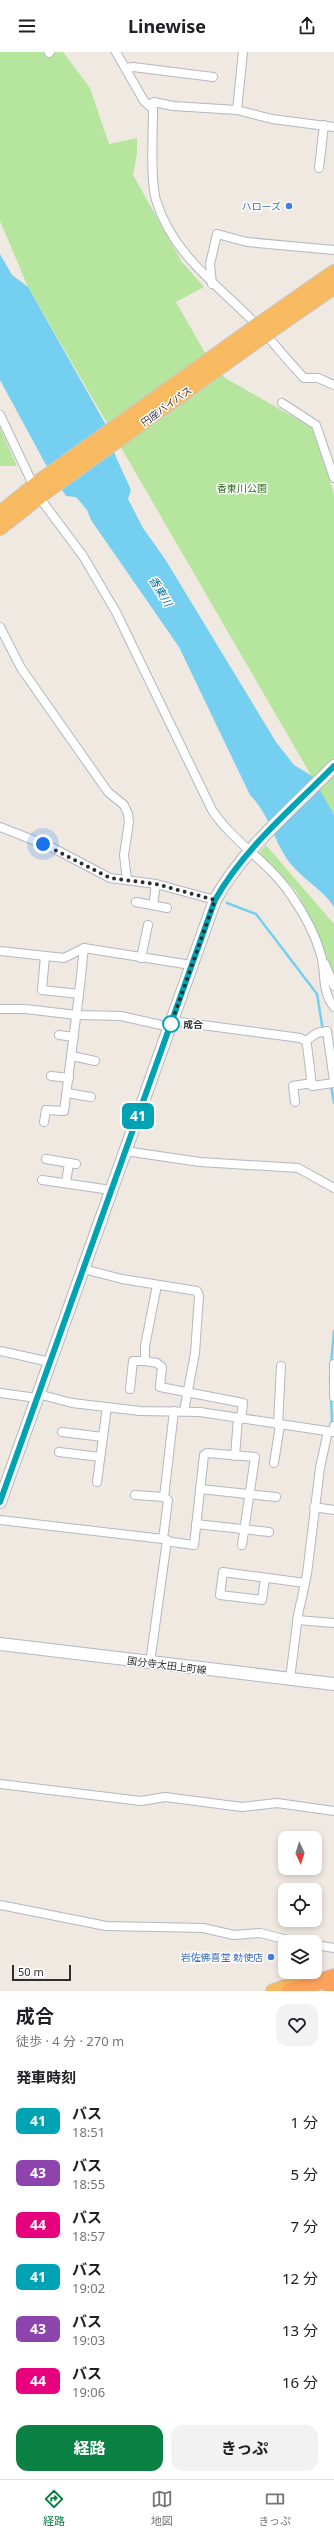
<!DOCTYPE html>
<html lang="ja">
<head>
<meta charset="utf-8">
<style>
	:root { --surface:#fff; --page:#f2f2f2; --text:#202124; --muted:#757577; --line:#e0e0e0; --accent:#0b8043 }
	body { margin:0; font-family:"Noto Sans","Noto Sans JP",sans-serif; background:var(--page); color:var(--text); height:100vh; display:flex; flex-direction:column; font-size:15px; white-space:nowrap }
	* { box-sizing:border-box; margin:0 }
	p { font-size:13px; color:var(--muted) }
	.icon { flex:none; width:22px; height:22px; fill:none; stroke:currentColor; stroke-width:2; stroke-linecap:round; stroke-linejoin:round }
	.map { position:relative; height:1939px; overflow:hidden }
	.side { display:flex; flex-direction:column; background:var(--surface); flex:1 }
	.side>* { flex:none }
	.badge { padding:0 8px; border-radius:6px; font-size:14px; line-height:26px }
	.needle { width:26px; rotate:176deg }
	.controls { position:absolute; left:278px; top:1779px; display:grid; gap:8px }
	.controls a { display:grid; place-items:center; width:44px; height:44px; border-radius:8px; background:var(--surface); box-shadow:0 2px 6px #0003; font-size:20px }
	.scale { position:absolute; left:12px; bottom:10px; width:59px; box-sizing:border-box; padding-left:4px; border:2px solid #2e2e2e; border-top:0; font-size:11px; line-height:14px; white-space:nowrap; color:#2e2e2e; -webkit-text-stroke:3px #fff; paint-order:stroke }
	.you { position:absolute; width:20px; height:20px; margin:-10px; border:3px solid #fff; border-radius:50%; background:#1a73e8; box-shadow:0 0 0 6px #1a73e833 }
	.map>.badge { position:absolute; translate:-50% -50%; box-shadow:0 0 0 2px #fff }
	h2 { padding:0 16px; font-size:15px; line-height:36px }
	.round { display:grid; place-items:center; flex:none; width:42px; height:42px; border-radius:12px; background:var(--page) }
	.summary { display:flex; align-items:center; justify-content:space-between; height:68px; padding:0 16px }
	h1 { font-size:19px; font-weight:700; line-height:30px }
	.primary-button { display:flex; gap:8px; margin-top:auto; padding:8px 16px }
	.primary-button a { flex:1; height:46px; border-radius:12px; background:var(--accent); color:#fff; font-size:16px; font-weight:700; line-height:46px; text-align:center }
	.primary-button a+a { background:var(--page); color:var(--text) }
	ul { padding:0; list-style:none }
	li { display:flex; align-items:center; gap:12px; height:52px; padding:0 16px }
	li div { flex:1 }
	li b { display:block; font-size:15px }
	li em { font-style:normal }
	li .badge { min-width:44px; font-weight:700; text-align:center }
	header { display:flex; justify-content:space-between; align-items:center; height:52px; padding:0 16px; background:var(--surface); font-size:18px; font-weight:700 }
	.tab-bar { display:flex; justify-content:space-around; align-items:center; height:56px; border-top:1px solid var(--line); background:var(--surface); font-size:11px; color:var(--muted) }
	.tab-bar a { display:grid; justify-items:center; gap:2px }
	.tab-bar .on { color:var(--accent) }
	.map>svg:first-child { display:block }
	.green { fill:#b6e59e }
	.water { fill:#75cff0 }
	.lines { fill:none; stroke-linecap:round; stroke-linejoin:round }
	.stream { stroke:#75cff0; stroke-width:2.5 }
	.minor-casing { stroke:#b4b7c1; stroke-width:10 }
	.secondary-casing { stroke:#b4b7c1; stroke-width:14 }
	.trunk-casing { stroke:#c9c9c9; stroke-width:16 }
	.motorway-casing { stroke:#c9c9c9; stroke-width:18 }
	.minor { stroke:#fff; stroke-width:8 }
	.secondary { stroke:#fff; stroke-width:12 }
	.trunk { stroke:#f8ba60; stroke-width:14 }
	.motorway { stroke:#ffa35c; stroke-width:16 }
	.trunk-bridge-casing { stroke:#c9c9c9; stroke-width:16; stroke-linecap:butt }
	.trunk-bridge { stroke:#f8ba60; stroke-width:14 }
	.line-casing { stroke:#fff; stroke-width:9 }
	.line { stroke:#00a3b4; stroke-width:6 }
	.walk { stroke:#2e2e2e; stroke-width:4; stroke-dasharray:0 7.2 }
	.shop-dot { fill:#3f7fe0; stroke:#fff; stroke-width:1.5 }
	.stop-dot { fill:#fff; stroke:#00a3b4; stroke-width:2 }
	.labels { text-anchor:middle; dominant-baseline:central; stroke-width:3; stroke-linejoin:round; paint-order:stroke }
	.shop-label { font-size:10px; fill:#366cbe; stroke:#fff; text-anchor:end }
	.street-label { font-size:10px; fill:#2e2e2e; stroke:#fff }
	.park-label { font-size:10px; fill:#2c6e1b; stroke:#fff }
	.stop-label { font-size:10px; font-weight:bold; fill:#2e2e2e; stroke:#fff; text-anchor:start }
	.water-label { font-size:11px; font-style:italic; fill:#0d6fa3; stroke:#fff }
</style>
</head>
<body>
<header><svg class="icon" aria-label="menu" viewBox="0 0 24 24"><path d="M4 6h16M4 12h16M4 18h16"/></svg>Linewise<svg class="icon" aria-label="share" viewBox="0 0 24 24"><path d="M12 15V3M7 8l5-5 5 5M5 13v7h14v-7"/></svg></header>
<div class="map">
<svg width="334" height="1939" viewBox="0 0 334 1939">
	<rect width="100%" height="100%" fill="#efe9e1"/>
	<g class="green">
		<path d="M 0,0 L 63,0 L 90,36 L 109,92 L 137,86 L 137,102 L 133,123 L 182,210 L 204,235 L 176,250 L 204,299 L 225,326 L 313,376 L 334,442 L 334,763 L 28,235 L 0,169 Z"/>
		<path d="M 0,376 L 17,414 L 0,414 Z"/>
		<path d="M 266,793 L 334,872 L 334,925 L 313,872 L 296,839 L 259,801 Z"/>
	</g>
	<path class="water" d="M 0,202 L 12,223 L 28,235 L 106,373 L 116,405 L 131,438 L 128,447 L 143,476 L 165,507 L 276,690 L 294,713 L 312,724 L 334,763 L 334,855 C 322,836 301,827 287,807 C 272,785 270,763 250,743 L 179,595 L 91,468 L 87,458 L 76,445 L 66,444 L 45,411 L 0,328 Z"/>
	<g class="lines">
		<g class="stream">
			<path d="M 227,851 L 256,862 L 317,942 L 323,979"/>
			<path d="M 331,1033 L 334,1051"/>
			<path d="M 331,1312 L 334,1279"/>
			<path d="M 330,1375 L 332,1367 L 330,1325"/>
		</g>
		<defs>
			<g id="minor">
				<path d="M 116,0 L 144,49 L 153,57 C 153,81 150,127 156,148 C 172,201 215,231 251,267 C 270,286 286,307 304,326 L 318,326 L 334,333"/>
				<path d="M 49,1 L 50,0"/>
				<path d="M 125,16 L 133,15 L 213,25"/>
				<path d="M 149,53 L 154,50 L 173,54 L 237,58 L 272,67 L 334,75"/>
				<path d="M 237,58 L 243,0"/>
				<path d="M 319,116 L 324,73"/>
				<path d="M 212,232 L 210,212 L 217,182 L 247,190 L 334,198"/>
				<path d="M 282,351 L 316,373 L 334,426"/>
				<path d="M 0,363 L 39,445 L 83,504 L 116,560 L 212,758 C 233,790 269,810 291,843 C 303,860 315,882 321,903 C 326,920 321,939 334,955"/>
				<path d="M 0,575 L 21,616 L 108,740 L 124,753 L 128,762 L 129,770 L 124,803 L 127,828"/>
				<path d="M 0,775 L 51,795 L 110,826 L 156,832 L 215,848"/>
				<path d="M 136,850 L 167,856"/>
				<path d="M 153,853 L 156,832"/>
				<path d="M 0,899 L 64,906 L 84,896 L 191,913"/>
				<path d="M 45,904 L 42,938 L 79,942 L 84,896"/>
				<path d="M 141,906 L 148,873"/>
				<path d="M 325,912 L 334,934"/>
				<path d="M 0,957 L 25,957 L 77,963 L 121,964 L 170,975"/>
				<path d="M 172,969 L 300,986 L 306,989 L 307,993 L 312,1034 L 334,1031"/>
				<path d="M 59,983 L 74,985"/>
				<path d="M 306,989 L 317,981 L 327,979 L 334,1029"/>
				<path d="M 72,1004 L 95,1009"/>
				<path d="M 51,1024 L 69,1026"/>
				<path d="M 67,1041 L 91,1045"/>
				<path d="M 295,1050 L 293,1034 L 312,1031"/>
				<path d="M 44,1070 L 46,1058 L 64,1059 L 79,942"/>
				<path d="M 125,1099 L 200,1110 L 298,1116 L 334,1136"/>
				<path d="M 46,1107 L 76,1112"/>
				<path d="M 42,1128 L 111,1138"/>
				<path d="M 66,1131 L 69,1111"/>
				<path d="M 83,1217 L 122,1227 L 197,1239 L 199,1244 L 195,1301 L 184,1359"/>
				<path d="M 157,1233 L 145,1294 L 145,1309 L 157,1311 L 162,1315 L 160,1335 L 243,1351 L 241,1367"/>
				<path d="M 0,1299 L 50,1310"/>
				<path d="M 334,1312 L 334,1345"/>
				<path d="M 130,1337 L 133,1309 L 145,1309"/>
				<path d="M 0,1341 L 37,1346"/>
				<path d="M 38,1342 L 72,1351 L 140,1359 L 200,1360 L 333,1380 L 334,1374"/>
				<path d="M 278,1373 L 281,1314"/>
				<path d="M 62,1380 L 103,1385"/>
				<path d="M 59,1400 L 100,1405"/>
				<path d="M 235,1404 L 238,1366"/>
				<path d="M 274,1411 L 280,1373"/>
				<path d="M 97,1430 L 107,1355"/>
				<path d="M 200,1437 L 276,1445"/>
				<path d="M 135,1443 L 164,1445"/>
				<path d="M 314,1455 L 334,1458"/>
				<path d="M 0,1468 L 163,1487 L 172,1490 L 194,1493 L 204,1403 L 207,1401 L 255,1405 L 242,1493"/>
				<path d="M 196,1472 L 269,1480"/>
				<path d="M 163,1487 L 168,1448 L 164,1445 L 174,1359"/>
				<path d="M 265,1526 L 262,1548 L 220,1543 L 223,1520 L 305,1531"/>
				<path d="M 297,1568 L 334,1571"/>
				<path d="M 150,1611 L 167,1488"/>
				<path d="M 290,1627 L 298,1563 L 307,1522 L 320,1416 L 328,1379"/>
				<path d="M 0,1732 L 141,1749 L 165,1745 L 242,1755 L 277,1751 L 334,1759"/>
				<path d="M 0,1853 L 106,1874 L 203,1876 L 234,1883 L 260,1881 L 296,1890"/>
				<path d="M 315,1893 L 334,1896"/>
			</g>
			<g id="secondary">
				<path d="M 0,1450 L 215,848 C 244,796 293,756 334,714"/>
				<path d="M 0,1592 L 334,1632"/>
			</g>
			<g id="trunk">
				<path d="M 265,268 L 334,220"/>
				<path d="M 272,278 L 334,235"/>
				<path d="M 0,461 L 41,428"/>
				<path d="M 0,476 L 47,439"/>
				<path d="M 273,1939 L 301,1930"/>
			</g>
			<g id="motorway">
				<path d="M 290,1939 L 334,1925"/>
				<path d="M 331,1939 L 334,1938"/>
			</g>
		</defs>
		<use href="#minor" class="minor-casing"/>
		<use href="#secondary" class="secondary-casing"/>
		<use href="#trunk" class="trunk-casing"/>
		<use href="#motorway" class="motorway-casing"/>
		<use href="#minor" class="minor"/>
		<use href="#secondary" class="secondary"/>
		<use href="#trunk" class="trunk"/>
		<use href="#motorway" class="motorway"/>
		<defs>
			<g id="trunk-bridge">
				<path d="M 41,428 L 265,268"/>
				<path d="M 47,439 L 272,278"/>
			</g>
		</defs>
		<use href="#trunk-bridge" class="trunk-bridge-casing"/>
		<use href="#trunk-bridge" class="trunk-bridge"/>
	</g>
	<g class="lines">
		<defs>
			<path id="line" d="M 0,1450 L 215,848 C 244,796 293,756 334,714"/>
		</defs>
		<use href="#line" class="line-casing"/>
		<use href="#line" class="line"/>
		<path class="walk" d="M 43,792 L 110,826 L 156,832 L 215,848 L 170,975 L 171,972"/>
	</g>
	<g class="shop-dot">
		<circle cx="289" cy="154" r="4"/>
		<circle cx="271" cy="1905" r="4"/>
	</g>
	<circle class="stop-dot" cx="171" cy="972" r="8"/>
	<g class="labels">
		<g class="shop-label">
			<text x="281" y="154">ハローズ</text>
			<text x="263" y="1905">岩佐佛喜堂 勅使店</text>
		</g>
		<g class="street-label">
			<text transform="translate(166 354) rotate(-36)">円座バイパス</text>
			<text transform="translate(167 1613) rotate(7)">国分寺太田上町線</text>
		</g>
		<g class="park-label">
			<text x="242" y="436">香東川公園</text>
		</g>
		<g class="stop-label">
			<text x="183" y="972">成合</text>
		</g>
		<g class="water-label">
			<text transform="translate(161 539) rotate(59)">香東川</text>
		</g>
	</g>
</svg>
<div class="controls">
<a><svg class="needle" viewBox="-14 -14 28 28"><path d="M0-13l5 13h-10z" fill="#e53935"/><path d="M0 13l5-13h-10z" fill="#757577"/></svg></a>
<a><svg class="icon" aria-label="locate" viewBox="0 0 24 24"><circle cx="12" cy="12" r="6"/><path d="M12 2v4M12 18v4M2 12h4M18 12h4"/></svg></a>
<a><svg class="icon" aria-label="layers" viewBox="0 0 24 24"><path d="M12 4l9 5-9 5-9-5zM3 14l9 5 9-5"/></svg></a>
</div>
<div class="scale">50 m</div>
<div class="you" style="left:43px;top:792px"></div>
<b class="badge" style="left:138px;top:1064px;background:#00a3b4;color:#fff">41</b>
</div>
<section class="side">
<div class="summary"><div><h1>成合</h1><p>徒歩 · 4 分 · 270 m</p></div><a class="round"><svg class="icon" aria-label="heart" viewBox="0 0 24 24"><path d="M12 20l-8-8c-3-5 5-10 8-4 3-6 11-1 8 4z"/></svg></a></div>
<h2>発車時刻</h2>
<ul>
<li><span class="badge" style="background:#00a3b4;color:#fff">41</span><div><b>バス</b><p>18:51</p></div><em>1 分</em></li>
<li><span class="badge" style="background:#8e44ad;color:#fff">43</span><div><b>バス</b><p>18:55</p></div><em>5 分</em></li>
<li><span class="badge" style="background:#e6007e;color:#fff">44</span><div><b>バス</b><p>18:57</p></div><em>7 分</em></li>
<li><span class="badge" style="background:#00a3b4;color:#fff">41</span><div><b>バス</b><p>19:02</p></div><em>12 分</em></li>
<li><span class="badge" style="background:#8e44ad;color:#fff">43</span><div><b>バス</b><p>19:03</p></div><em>13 分</em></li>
<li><span class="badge" style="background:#e6007e;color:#fff">44</span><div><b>バス</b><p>19:06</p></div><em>16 分</em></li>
</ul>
<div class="primary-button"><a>経路</a><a>きっぷ</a></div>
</section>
<nav class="tab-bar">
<a class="on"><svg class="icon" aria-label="directions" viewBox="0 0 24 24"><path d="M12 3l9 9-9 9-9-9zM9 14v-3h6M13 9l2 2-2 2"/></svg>経路</a>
<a><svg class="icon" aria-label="map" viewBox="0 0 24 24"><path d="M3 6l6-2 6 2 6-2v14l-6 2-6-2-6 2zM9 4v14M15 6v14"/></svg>地図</a>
<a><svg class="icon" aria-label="tickets" viewBox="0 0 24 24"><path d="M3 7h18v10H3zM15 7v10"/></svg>きっぷ</a>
</nav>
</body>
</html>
